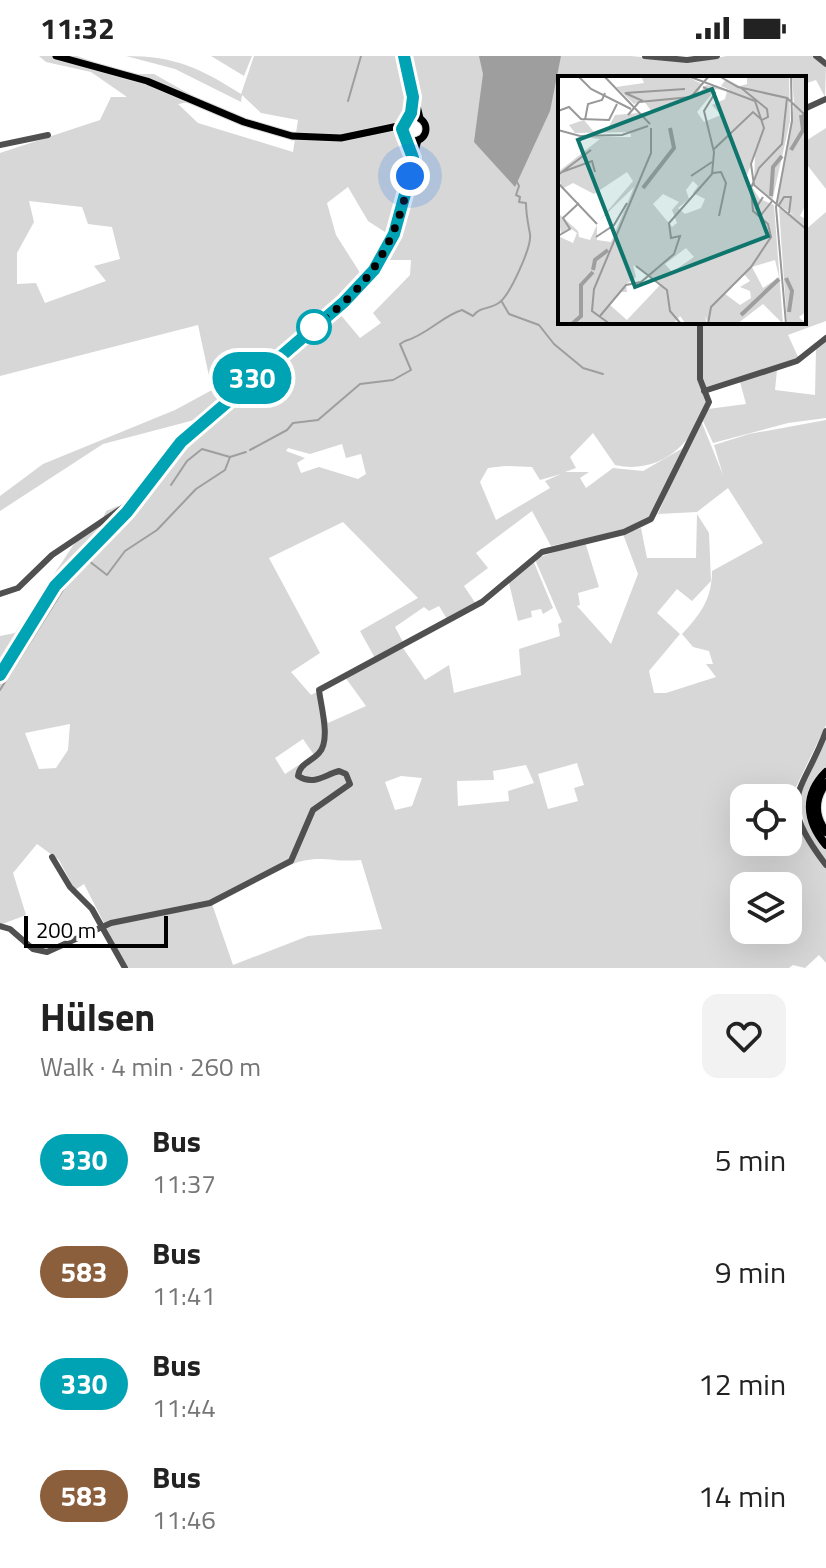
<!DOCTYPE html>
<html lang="en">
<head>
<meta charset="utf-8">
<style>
	:root { --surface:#fff; --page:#f2f2f2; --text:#222; --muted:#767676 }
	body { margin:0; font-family:"Titillium Web",sans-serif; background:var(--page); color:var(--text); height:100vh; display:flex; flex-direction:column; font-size:30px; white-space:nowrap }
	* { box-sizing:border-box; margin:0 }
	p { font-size:26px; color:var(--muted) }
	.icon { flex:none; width:44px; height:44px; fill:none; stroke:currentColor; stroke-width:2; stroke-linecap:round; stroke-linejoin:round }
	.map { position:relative; height:912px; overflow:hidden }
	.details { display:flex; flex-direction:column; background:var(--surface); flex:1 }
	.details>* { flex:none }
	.badge { padding:0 16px; border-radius:26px; font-size:28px; line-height:52px }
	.buttons { position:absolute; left:730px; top:728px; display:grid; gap:16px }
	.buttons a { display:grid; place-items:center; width:72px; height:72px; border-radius:16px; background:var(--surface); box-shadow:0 8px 32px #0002; font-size:40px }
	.scale { position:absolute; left:24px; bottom:20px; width:144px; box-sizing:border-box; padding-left:8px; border:4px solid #000; border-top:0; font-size:22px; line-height:28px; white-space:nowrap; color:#000; -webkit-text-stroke:6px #fff; paint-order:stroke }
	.you { position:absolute; width:40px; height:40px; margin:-20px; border:6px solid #fff; border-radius:50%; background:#1a73e8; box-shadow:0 0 0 12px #1a73e833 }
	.map>.badge { position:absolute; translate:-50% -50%; box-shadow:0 0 0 4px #fff }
	.round { display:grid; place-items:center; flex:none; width:84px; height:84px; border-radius:16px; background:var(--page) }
	.overview { display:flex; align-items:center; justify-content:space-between; height:136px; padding:0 40px }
	h1 { font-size:38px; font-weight:700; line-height:60px }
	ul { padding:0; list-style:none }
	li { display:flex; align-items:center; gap:24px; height:112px; padding:0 40px }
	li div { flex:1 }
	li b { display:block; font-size:30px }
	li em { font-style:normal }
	li .badge { min-width:88px; font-weight:700; text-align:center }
	.status { display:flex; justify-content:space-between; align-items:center; height:56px; padding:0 40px; background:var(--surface); direction:ltr }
	.status svg { height:22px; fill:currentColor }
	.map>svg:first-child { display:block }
	.green { fill:#d7d7d7; fill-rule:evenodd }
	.water { fill:#9e9e9e }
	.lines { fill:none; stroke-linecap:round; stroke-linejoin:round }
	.stream { stroke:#9e9e9e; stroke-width:2 }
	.major-casing { stroke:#dbdbdb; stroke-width:9 }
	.highway-casing { stroke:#dbdbdb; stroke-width:10 }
	.minor { stroke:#505050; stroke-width:6 }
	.major { stroke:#000; stroke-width:7 }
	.highway { stroke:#000; stroke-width:8 }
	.line-casing { stroke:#fff; stroke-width:18 }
	.line { stroke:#00a3b4; stroke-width:12 }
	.walk { stroke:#000; stroke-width:8; stroke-dasharray:0 14.4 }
	.stop-dot { fill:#fff; stroke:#00a3b4; stroke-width:4 }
	.inset-river { fill:none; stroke:#9e9e9e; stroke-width:4 }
	.inset-road { fill:none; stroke:#999; stroke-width:2 }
	.view { fill:#0f766e; fill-opacity:0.15; stroke:#0f766e; stroke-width:4 }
	.inset-edge { fill:none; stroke:#000; stroke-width:4 }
</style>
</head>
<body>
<div class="status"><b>11:32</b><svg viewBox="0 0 49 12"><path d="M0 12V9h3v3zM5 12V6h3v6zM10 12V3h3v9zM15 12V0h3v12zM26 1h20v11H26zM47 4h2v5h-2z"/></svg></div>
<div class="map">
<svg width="826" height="912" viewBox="0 0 826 912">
	<rect width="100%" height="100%" fill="#fff"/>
	<g class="green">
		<path d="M 39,0 L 77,0 L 128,18 L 154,18 L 200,44 L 178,48 L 198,67 L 293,96 L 298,64 L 261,57 L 242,39 L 241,46 L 175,13 L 126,0 C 175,0 200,12 241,38 L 254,0 L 400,0 L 410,44 C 410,54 403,58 402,67 C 400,80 409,86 409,98 C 409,125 397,154 391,180 L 368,165 L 348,131 L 327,147 L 336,179 L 364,223 L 335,252 L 360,282 L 381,267 L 373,257 L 410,219 L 411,204 L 384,204 L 397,180 L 418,90 L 429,76 L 428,66 L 421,59 L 407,0 L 631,0 L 692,6 L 727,0 L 812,0 L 826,10 L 825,41 L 816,24 L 804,28 L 804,22 L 560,22 L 560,266 L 804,266 L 804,175 L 826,156 L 826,265 L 788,279 L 799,303 L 777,314 L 775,334 L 815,339 L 816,292 L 826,283 L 826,362 L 788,367 L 713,387 L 703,365 L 708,353 L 746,348 L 740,326 L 705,334 L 698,324 L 708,347 C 693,388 660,419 615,409 L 593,377 L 570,401 L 576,412 L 565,416 L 589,416 L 580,422 L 586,432 L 613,412 L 643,415 L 683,392 L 650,462 L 622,475 L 551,490 L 532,455 L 476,497 L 488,512 L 464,530 L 476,548 L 447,563 L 439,550 L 429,555 L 424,551 L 395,571 L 403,586 L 375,602 L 360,575 L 418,542 L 343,466 L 269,502 L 320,597 L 291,616 L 311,639 L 319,635 L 328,667 L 366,650 L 345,621 L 403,592 L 425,624 L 449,609 L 454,637 L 521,619 L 519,593 L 560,580 L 558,568 L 562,566 L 536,506 L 537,502 L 585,486 L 599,531 L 578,537 L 580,549 L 577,550 L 611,588 L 638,518 L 623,478 L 641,472 L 647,502 L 696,502 L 697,458 L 709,477 L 711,525 L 692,545 L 677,533 L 657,557 L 680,578 L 649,615 L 654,637 L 666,637 L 716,621 L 706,608 L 713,608 L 709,595 L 693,591 L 682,578 C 700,559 712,543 712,515 L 763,487 L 728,432 L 697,456 L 658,458 L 686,391 L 702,367 L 723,419 L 714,389 L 749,378 L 826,364 L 826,669 L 796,731 L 795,751 L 806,777 L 799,741 L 826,679 L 826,711 L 809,733 L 805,752 L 815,779 L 826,794 L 826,907 L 819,899 L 805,912 L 793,909 L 789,912 L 127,912 L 84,828 L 75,834 L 59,804 L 37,788 L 13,817 L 26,859 L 0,869 L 0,580 L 15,577 L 76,485 L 100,469 L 106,455 L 118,450 L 127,457 L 182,388 L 264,309 L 202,362 L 103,388 L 0,455 L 0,440 L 43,408 L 175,354 L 212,334 L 198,269 L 0,320 L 0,97 L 100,64 L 111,41 L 127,41 L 91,16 L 46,6 ZM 29,145 L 82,151 L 88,168 L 112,171 L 120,203 L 94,210 L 106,225 L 45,247 L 36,227 L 17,228 L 17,197 L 34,166 ZM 342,388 L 346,402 L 361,398 L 366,418 L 358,423 L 319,411 L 301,417 L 297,407 L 305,402 L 286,395 L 288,392 L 310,398 ZM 505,410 L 532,411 L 540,424 L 561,418 L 545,425 L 550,432 L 496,464 L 480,426 L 488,412 ZM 70,668 L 68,694 L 56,712 L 39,713 L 25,677 ZM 303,683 L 314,699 L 285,718 L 275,702 ZM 577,707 L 584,729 L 574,732 L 578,745 L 548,753 L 538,718 ZM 526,709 L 534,727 L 508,735 L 509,745 L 458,750 L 457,725 L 494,724 L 493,715 ZM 401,720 L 422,722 L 412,750 L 395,754 L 385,726 ZM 744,742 L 788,742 L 788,786 L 744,786 ZM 294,796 L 290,809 C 320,797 331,807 361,804 L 382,873 L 308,880 L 233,909 L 211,845 L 287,806 ZM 744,830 L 788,830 L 788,874 L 744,874 Z"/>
		<path d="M 211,0 L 252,0 L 244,20 Z"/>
		<path d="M 826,72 L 826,133 L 804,105 L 804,86 Z"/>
		<path d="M 533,504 L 553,552 L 543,558 L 541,553 L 531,555 L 532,561 L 518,565 L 509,527 Z"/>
	</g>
	<path class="water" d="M 479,0 L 561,0 L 550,55 L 515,131 L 474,86 L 483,18 Z"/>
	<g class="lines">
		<g class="stream">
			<path d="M 348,45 L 361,0"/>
			<path d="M 502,246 L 509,258 L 539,269 L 554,288 L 583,312 L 603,318"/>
			<path d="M 250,394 L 287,374 L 293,367 L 318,364 L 360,328 L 393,324 L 411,314 L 400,288 L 405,285 C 427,279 442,260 462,254 L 473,260 C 480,250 490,254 500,246 C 510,238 532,191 530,178 C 528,167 526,159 526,147 L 519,146 L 520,141 L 516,139 L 519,130 L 516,124"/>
			<path d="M 171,429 L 187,405 L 202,393 L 230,401"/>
			<path d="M 0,634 L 66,529 L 89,505 L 107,519 L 125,495 L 157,474 L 196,433 L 225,414 L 230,401 L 246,396"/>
		</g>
		<defs>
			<g id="major">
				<path d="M 56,0 L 147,25 L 244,66 L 292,80 L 341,82 L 403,69"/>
				<path d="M 405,0 L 420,62"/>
				<circle cx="414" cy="73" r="12"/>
				<path d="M 0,619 L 55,530 L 127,456 L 181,386 L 366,225 L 394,178 L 418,84"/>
			</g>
			<g id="highway">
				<path d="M 826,716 C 803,739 806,765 826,789"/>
				<path d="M 826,727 C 814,743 814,760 826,776"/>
			</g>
		</defs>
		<use href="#major" class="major-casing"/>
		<use href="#highway" class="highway-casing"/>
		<g class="minor">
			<path d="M 645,0 L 687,4 L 717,0"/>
			<path d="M 816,0 L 826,8"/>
			<path d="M 804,53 L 826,43"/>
			<path d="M 0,89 L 48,79"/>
			<path d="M 704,335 L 797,305 L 826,282"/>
			<path d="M 0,538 L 18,532 L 52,499 L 140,440"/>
			<path d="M 826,675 C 802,740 774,741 826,809"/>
			<path d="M 52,801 L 70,831 L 92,853 L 125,912"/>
			<path d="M 0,870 L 10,873 L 33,893 L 47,896 L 111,867 L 210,847 L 291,805 L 313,754 L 350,728 L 346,718 L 339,715 C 324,719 314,730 298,720 C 300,707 311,706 319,697 C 331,684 321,651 319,634 L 482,546 L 542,496 L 624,476 L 651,463 L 709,346 L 700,323 L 700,266"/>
		</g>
		<use href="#major" class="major"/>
		<use href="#highway" class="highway"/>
	</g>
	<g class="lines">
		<defs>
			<path id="line" d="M 0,619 L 55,530 L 127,456 L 181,386 L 344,246 L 374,214 L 394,178 L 410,120 L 413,102 L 402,73 L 411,57 L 413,41 L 404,0"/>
		</defs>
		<use href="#line" class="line-casing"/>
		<use href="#line" class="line"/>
		<path class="walk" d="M 314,271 C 371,229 395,190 410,120"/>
	</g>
	<circle class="stop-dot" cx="314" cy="271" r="16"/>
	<g transform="translate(558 20)">
		<rect width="248" height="248" fill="#fff"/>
		<path d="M 83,0 L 128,0 L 144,8 L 140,18 L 148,9 L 172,14 L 163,10 L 168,3 L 182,10 L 189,8 L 189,0 L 231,0 L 232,45 L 214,126 L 196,108 L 197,78 L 188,102 L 202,123 L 216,129 L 225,248 L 205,228 L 179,248 L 151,248 L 147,240 L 149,248 L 128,248 L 122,240 L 115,248 L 0,248 L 0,160 L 15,167 L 19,157 L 12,152 L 3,158 L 0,137 L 20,155 L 21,161 L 32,164 L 39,149 L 39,164 L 53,166 L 76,111 L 41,145 L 75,105 L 69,96 L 36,118 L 15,107 L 4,113 L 0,96 L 42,63 L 25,61 L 73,61 L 72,56 L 17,57 L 11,49 L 26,44 L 36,56 L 49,54 L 57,39 L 94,36 L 86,25 L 76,28 L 58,11 L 86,7 ZM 158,13 L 169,15 L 167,23 L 154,29 L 163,39 L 146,46 L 139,36 ZM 135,105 L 140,110 L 135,117 L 147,123 L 143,132 L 127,138 L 120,132 L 131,123 L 128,114 ZM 105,118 L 121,126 L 114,134 L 119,147 L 114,151 L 95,128 ZM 128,172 L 136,181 L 114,196 L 107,188 ZM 217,184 L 221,201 L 205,212 L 194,191 ZM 75,189 L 103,208 L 69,244 L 52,229 L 61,216 L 69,216 L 68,208 L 78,201 ZM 186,198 L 192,205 L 182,211 L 192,215 L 193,222 L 182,229 L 166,217 ZM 234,0 L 248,0 L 248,128 L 242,140 L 248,143 L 248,236 L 241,241 L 248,248 L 229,248 L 221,132 L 236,139 L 219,128 L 236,27 Z" fill="#d7d7d7" fill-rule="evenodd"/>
		<path class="inset-river" d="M 233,74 L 245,54 L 243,39M 85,112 L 116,72 L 112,52M 213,120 L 215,91 L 224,80M 35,194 L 37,184 L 50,174M 228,202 L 234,215 L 231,236M 183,239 L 221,203M 14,248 L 23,240 L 23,209 L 35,196"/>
		<path class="inset-road" d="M 20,0 L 33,13 L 73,33M 46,0 L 92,48M 130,0 L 197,25 L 206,52 L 193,88 L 196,109 L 248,153M 161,0 L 180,11 L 229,22 L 245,37 L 248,61M 85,25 L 67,17 L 127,13M 0,35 L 11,31 L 23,43 L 51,44 L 59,28M 70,39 L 81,26 L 133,21 L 151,0M 27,44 L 30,28 L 44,24 L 47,17M 0,54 L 22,60 L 64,59 L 90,50M 155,74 L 195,36 L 204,44 L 210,41 L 209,33 L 182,11M 4,96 L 34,85 L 37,96M 155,97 L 163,96 L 168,107 L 161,140M 0,99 L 33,74M 133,100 L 154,86M 0,107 L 39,148M 205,121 L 198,132 L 203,139 L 215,124M 221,129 L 226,121 L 233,121 L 231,137M 0,160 L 12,153 L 5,142 L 21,127M 38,161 L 56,149 L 69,127M 78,190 L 109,214 L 112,235 L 123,248M 42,240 L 68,209 L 83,206 L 116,178 L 122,160 L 113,162 L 111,147 L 154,98 L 156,76 L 146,35 L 157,17 L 145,11M 52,248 L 34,235 L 36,213 L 93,77 L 93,52M 150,248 L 153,231 L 193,191 L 213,161 L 210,148 L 195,135 L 193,112 L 201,92 L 224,68 L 229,22M 228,248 L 218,131 L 234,45 L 233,0"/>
		<path class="view" d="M 154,13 L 210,160 L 77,211 L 20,64 Z"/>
		<rect width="248" height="248" class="inset-edge"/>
	</g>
</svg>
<div class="buttons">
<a><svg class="icon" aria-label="locate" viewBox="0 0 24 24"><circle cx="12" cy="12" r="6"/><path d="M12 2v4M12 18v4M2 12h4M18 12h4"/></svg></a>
<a><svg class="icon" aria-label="layers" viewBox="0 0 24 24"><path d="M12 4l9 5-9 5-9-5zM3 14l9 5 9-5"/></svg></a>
</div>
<div class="scale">200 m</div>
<div class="you" style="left:410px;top:120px"></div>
<b class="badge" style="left:252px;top:322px;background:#00a3b4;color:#fff">330</b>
</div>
<section class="details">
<div class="overview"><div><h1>Hülsen</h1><p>Walk · 4 min · 260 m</p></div><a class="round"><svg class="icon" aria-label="heart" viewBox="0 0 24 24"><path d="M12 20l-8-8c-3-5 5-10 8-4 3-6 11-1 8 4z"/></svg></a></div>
<ul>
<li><span class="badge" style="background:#00a3b4;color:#fff">330</span><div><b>Bus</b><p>11:37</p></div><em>5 min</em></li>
<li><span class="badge" style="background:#8b5e3c;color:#fff">583</span><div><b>Bus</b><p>11:41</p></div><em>9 min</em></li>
<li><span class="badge" style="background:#00a3b4;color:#fff">330</span><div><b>Bus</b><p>11:44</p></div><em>12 min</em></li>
<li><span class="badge" style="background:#8b5e3c;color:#fff">583</span><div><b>Bus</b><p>11:46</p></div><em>14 min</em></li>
</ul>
</section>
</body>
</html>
